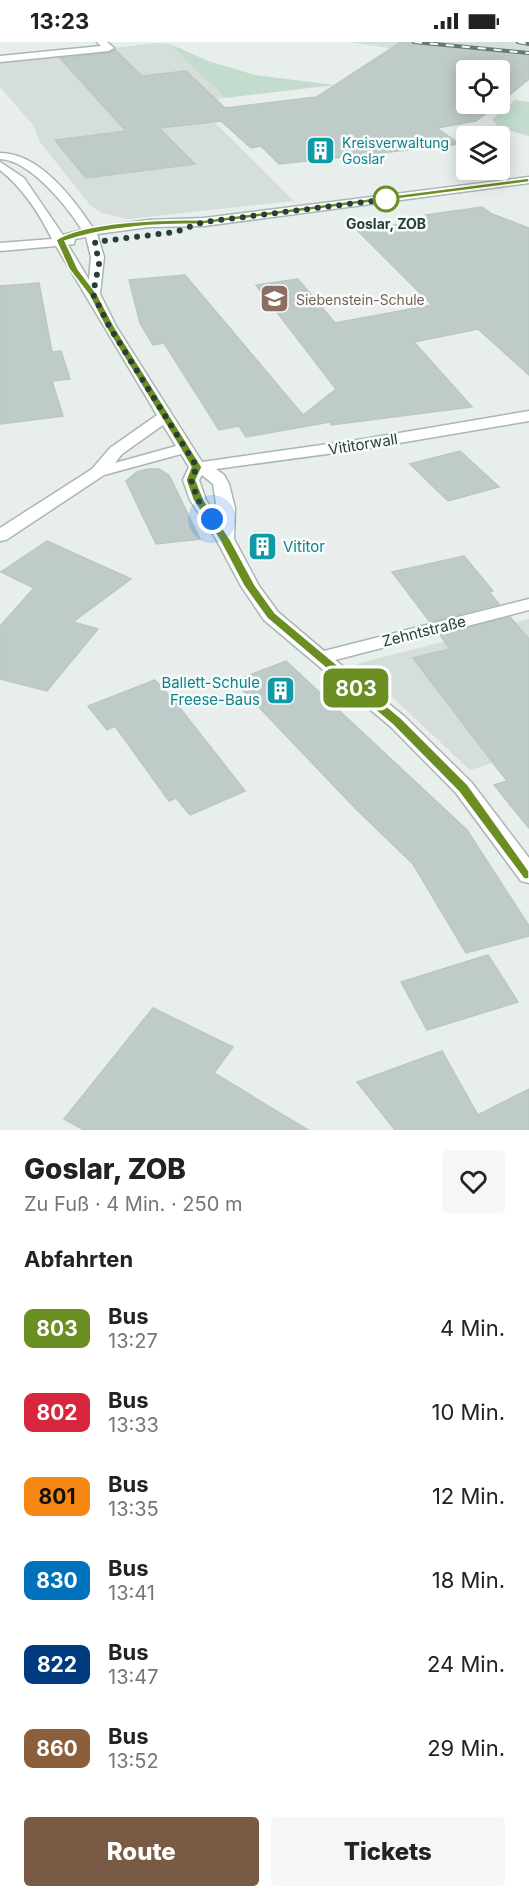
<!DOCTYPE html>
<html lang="de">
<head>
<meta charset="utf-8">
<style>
	:root { --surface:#fff; --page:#f6f6f6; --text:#222; --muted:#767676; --accent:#795b45 }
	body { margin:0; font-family:Inter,sans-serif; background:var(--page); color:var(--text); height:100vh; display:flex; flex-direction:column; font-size:22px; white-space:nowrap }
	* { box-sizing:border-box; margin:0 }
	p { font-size:20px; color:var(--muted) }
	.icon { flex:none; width:33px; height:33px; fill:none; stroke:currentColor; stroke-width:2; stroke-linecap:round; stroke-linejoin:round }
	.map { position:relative; height:1088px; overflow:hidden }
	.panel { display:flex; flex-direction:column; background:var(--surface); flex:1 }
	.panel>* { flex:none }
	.badge { padding:0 12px; border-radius:9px; font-size:21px; line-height:39px }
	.buttons { position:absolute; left:456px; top:18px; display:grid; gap:12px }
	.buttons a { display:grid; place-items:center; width:54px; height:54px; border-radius:6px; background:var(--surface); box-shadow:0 3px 15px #0003; font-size:30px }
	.you { position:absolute; width:30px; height:30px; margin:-15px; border:4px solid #fff; border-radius:50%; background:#1a73e8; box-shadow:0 0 0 9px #1a73e833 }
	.map>.badge { position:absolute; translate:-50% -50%; box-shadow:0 0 0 3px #fff }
	h2 { padding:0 24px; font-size:22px; line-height:54px }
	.round { display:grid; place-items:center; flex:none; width:63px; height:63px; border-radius:6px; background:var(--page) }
	.headline { display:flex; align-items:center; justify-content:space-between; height:102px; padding:0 24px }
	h1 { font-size:28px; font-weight:800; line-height:45px }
	.button { display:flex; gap:12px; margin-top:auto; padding:12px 24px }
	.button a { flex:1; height:69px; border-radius:6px; background:var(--accent); color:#fff; font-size:24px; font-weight:800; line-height:69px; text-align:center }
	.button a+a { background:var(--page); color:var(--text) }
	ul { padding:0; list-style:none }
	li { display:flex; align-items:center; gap:18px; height:84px; padding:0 24px }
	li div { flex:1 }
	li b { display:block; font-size:22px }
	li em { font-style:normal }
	li .badge { min-width:66px; font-weight:700; text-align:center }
	.status { display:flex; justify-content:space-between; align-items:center; height:42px; padding:0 30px; background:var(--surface); direction:ltr }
	.status svg { height:16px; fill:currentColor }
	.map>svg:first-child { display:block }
	.built { fill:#d5dedb }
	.green { fill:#c3dcce }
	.building { fill:#bfcbc9; stroke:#bac7c4; stroke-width:1.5 }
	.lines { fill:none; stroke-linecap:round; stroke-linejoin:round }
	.street-casing { stroke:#aab6b4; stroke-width:3 }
	.street { fill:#fff; fill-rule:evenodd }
	.rail-casing { stroke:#627a77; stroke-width:4 }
	.rail { stroke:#f7fbf9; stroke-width:2; stroke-dasharray:8; stroke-linecap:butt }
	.line { fill:#6b8e23; stroke:#fff; stroke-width:1.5 }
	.walk { stroke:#273f3c; stroke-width:6; stroke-dasharray:0 10.8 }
	.stop-dot { fill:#fff; stroke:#6b8e23; stroke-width:3 }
	.labels { text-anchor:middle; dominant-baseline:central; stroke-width:5; stroke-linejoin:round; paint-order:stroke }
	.far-culture-label { font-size:14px; fill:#0d838f; stroke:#f7fbf9; text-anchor:start }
	.far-stop-label { font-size:14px; font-weight:bold; fill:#273f3c; stroke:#f7fbf9 }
	.far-education-label { font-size:14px; fill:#785e54; stroke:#f7fbf9; text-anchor:start }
	.street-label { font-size:15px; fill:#273f3c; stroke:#f7fbf9 }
	.culture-label { font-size:15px; fill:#0d838f; stroke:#f7fbf9; text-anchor:start }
</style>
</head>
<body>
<div class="status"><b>13:23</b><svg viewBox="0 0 49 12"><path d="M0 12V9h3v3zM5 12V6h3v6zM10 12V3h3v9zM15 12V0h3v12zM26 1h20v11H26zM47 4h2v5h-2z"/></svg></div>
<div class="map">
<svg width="529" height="1088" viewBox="0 0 529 1088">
	<rect width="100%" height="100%" fill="#e7eeec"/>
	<g class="built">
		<path d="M 350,0 L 529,0 L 529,20 L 413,10 Z"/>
		<path d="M 156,1 L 170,2 L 225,56 L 195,61 L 294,159 L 128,177 L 102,171 L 90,163 L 40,100 L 33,83 L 0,45 L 0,19 Z"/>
		<path d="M 529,577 L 529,710 L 470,728 L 357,622 Z"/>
	</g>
	<g class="green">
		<path d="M 170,2 L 208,19 L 255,33 L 335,43 L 225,56 Z"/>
		<path d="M 515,58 L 529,60 L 529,94 L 498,85 L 492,77 Z"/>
	</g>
	<g class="building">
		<path d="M 401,0 L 529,12 L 529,37 L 500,61 L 500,28 L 466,28 L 466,62 L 498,62 L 476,79 L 437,86 L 458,101 L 453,103 L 279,122 L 261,104 L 251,106 L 221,79 L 159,86 L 195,122 L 86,136 L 55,98 L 126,89 L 60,16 L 109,11 L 115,8 L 142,34 L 186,29 L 225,66 L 317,55 Z"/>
		<path d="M 482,165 L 492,172 L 529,186 L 529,333 L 478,287 L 414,300 L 472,365 L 331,383 L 330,380 L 246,395 L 239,384 L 219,388 L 164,301 L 153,303 L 140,281 L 129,238 L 185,233 L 303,373 L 336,347 L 256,243 L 298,237 L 335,281 L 432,263 L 358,189 L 420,179 L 417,177 L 429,175 L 426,173 Z"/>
		<path d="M 39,241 L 52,310 L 61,309 L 70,337 L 52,339 L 63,374 L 0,382 L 0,244 Z"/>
		<path d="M 460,409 L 499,445 L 448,459 L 410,422 Z"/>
		<path d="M 148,427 L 159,427 L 169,433 L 200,497 L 156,502 L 126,439 L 137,430 Z"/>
		<path d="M 47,499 L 131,537 L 73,580 L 98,587 L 47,649 L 0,637 L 0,584 L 34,546 L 1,530 Z"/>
		<path d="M 464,514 L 493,549 L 489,550 L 499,562 L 430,580 L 392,530 Z"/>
		<path d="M 510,575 L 529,597 L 529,786 L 494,743 L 507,739 L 413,616 L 450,607 L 440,593 Z"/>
		<path d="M 286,619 L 467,788 L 529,884 L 529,894 L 466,911 L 413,822 L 355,766 L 234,639 Z"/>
		<path d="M 155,638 L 176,661 L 245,749 L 190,773 L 176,756 L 169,759 L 115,684 L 107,688 L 88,664 Z"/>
		<path d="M 488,913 L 518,960 L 427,988 L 401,940 Z"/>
		<path d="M 153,966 L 233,1005 L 214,1031 L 308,1088 L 84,1088 L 64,1077 Z"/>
		<path d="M 442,1009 L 478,1073 L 529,1047 L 529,1088 L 395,1088 L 357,1040 Z"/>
	</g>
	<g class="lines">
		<defs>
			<g id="street">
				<path d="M 97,0 L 107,0 L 114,6 L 109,9 L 0,20 L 0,14 L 101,4 Z"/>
				<path d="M 0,111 C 39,111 73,156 93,186 L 149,178 L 204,176 L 529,135 L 529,141 L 204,184 L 149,185 L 97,192 L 104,215 L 100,252 L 116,284 L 202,420 L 364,397 L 529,369 L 529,379 L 364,407 L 216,427 L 224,433 L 229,442 L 235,466 L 234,497 L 259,544 L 278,570 L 324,609 L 529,557 L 529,568 L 335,618 L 405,675 L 472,741 L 529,816 L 529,841 L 521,839 L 456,751 L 391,685 L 264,578 L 241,544 L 216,497 L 190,458 L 183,438 L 189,425 L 181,412 L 104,433 L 6,498 L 0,499 L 0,486 L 92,427 L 110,406 L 157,373 L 56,204 L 0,209 L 0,201 L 52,197 C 39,171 23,146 0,128 L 0,120 L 24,136 L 63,193 L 82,188 C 67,164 30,118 0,117 ZM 86,195 L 91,215 L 89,238 L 68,203 L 74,202 L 75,197 ZM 163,383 L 176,404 L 115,421 L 122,412 ZM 202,433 L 213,442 L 218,475 L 206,458 L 199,438 Z"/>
			</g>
		</defs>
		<use href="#street" class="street-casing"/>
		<use href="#street" class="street"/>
		<defs>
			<g id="rail">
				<path d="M 414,0 L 529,11"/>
				<path d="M 518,0 L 529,2"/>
			</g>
		</defs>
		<use href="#rail" class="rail-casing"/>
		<use href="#rail" class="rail"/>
	</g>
	<path class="line" d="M 529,136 L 529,140 L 204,182 C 158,182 109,184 65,199 L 78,227 L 97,252 L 114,284 L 202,425 L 196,438 L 204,458 L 230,497 L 255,543 L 275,571 L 402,677 L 468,743 L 529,829 L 529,837 L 524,837 L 459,750 L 393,683 L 267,576 L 244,544 L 219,497 L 193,458 L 186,438 L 191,425 L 180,406 L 105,284 L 89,253 L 69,227 L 56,198 C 84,179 169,177 204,178 Z"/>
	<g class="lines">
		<path class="walk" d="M 212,477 L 198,458 L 191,438 L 197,425 L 109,284 L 93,252 L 99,222 L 95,200 L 175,190 L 204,180 L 389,157 L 386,157"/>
	</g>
	<defs>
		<symbol id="building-square" viewBox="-11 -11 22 22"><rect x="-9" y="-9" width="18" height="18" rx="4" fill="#0f9aa8" stroke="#f7fbf9"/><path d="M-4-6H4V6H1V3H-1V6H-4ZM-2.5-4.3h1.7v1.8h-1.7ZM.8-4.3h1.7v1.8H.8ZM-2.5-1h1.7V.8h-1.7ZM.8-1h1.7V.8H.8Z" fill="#fff"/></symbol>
		<symbol id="school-square" viewBox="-11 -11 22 22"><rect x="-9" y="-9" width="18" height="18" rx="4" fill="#8d6e63" stroke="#f7fbf9"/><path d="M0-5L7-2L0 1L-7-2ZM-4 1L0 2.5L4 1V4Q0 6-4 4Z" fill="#fff"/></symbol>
	</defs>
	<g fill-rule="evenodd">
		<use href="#building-square" x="304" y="92" width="33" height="33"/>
		<use href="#school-square" x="258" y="240" width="33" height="33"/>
		<use href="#building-square" x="246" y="488" width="33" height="33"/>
		<use href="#building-square" x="264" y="632" width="33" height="33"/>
	</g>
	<circle class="stop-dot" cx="386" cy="157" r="12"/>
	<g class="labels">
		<g class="far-culture-label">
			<text x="342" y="100">Kreisverwaltung<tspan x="342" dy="16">Goslar</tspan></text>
		</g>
		<g class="far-stop-label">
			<text x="386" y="181">Goslar, ZOB</text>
		</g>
		<g class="far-education-label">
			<text x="296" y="257">Siebenstein-Schule</text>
		</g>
		<g class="street-label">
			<text transform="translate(363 402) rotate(-9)">Vititorwall</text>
			<text transform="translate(424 589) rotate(-14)">Zehntstraße</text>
		</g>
		<g class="culture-label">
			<text x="283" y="504">Vititor</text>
			<text x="260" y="640" text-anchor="end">Ballett-Schule<tspan x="260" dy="17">Freese-Baus</tspan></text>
		</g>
	</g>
</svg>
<div class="buttons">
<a><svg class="icon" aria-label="locate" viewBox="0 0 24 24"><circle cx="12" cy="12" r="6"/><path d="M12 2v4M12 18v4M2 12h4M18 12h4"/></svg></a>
<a><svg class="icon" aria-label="layers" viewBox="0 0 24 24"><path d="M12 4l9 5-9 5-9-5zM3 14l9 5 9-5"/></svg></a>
</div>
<div class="you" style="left:212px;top:477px"></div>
<b class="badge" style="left:356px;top:646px;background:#6b8e23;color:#fff">803</b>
</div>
<section class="panel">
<div class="headline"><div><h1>Goslar, ZOB</h1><p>Zu Fuß · 4 Min. · 250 m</p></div><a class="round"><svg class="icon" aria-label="heart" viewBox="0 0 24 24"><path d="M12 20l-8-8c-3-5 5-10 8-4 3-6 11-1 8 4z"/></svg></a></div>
<h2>Abfahrten</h2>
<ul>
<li><span class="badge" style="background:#6b8e23;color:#fff">803</span><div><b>Bus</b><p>13:27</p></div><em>4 Min.</em></li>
<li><span class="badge" style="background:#d7263d;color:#fff">802</span><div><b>Bus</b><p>13:33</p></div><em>10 Min.</em></li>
<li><span class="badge" style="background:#f68712;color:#111">801</span><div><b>Bus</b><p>13:35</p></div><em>12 Min.</em></li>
<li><span class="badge" style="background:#0072bc;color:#fff">830</span><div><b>Bus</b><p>13:41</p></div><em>18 Min.</em></li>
<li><span class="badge" style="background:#003b80;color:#fff">822</span><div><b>Bus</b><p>13:47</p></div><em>24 Min.</em></li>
<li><span class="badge" style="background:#8b5e3c;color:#fff">860</span><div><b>Bus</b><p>13:52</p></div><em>29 Min.</em></li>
</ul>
<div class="button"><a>Route</a><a>Tickets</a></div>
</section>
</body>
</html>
